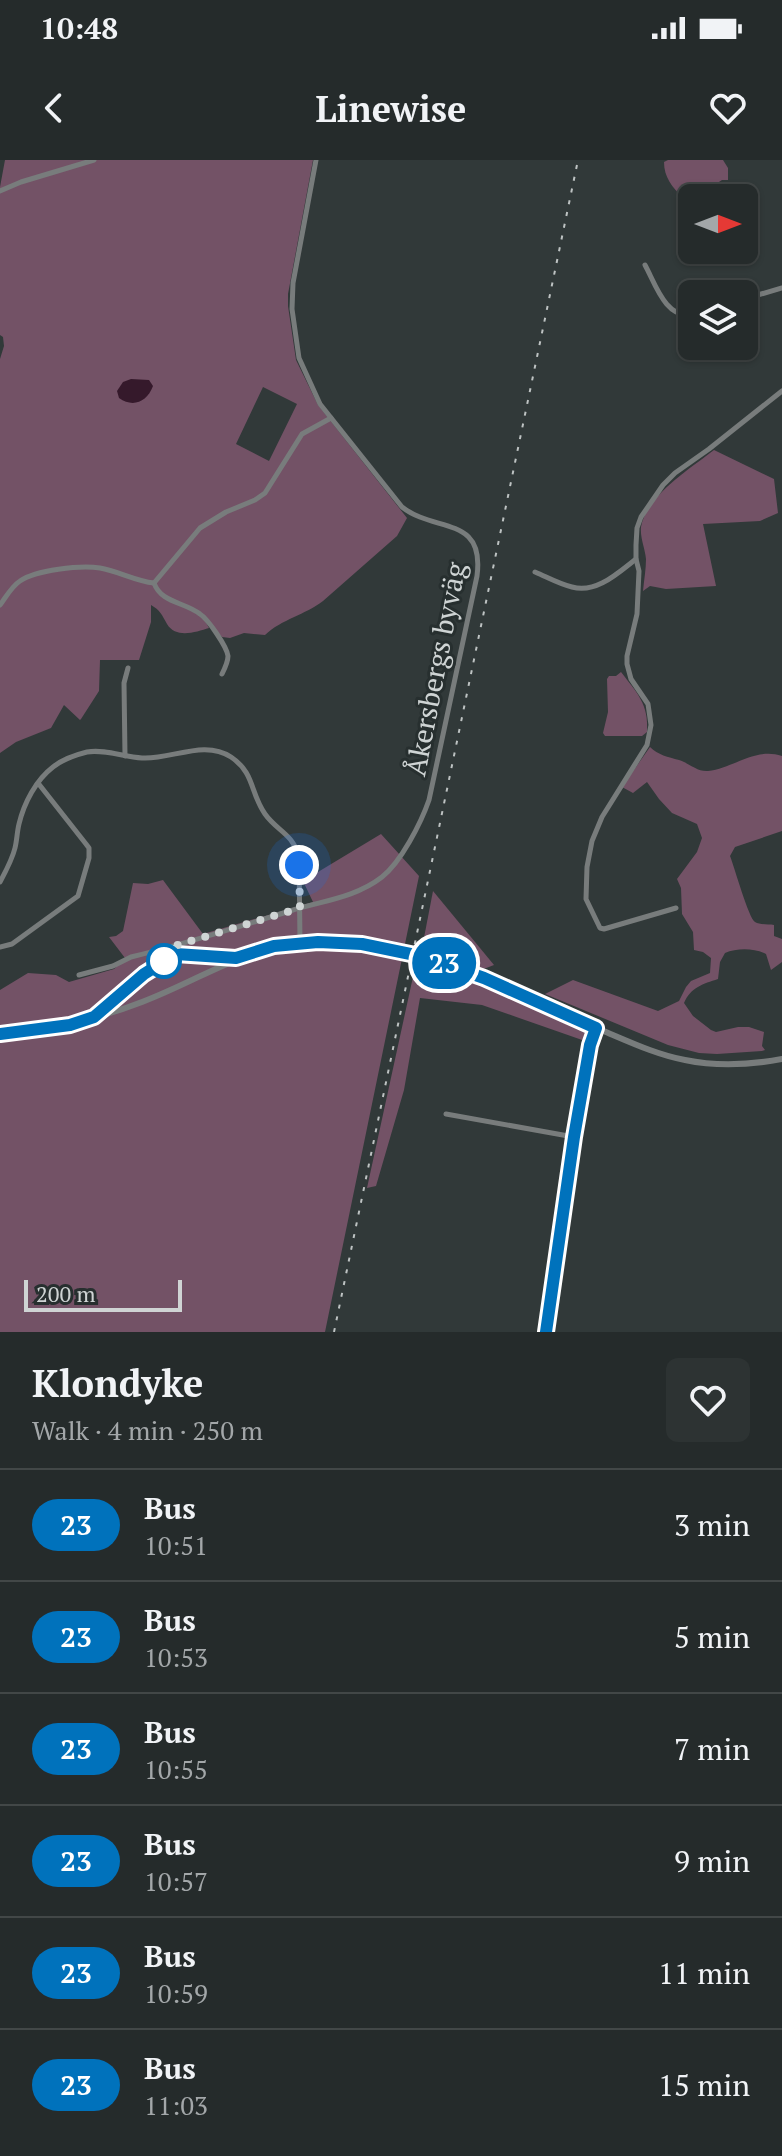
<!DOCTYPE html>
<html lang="en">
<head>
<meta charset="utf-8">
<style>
	:root { --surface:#252b2b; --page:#2d3333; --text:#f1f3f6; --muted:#a3a7a9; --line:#424747 }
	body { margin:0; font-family:"PT Serif",serif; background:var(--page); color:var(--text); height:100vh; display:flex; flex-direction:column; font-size:30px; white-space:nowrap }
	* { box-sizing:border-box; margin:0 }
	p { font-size:26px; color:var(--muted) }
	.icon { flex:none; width:44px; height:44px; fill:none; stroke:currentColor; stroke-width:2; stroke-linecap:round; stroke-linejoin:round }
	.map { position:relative; height:1172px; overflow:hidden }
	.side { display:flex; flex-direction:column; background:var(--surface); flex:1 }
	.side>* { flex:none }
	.badge { padding:0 16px; border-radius:26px; font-size:28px; line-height:52px }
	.needle { width:52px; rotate:90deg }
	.fabs { position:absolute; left:678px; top:24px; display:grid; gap:16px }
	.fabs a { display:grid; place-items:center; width:80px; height:80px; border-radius:12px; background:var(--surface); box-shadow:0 2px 6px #0004,0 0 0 2px var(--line); font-size:40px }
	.scale { position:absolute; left:24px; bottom:20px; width:158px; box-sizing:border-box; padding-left:8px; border:4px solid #cfd4d4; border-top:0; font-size:22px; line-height:28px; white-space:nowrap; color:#cfd4d4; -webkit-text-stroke:6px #272f2f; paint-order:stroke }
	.you { position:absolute; width:40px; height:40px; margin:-20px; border:6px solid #fff; border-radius:50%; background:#1a73e8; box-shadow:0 0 0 12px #1a73e833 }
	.map>.badge { position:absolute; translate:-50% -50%; box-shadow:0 0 0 4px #fff }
	.round { display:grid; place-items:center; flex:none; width:84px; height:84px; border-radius:12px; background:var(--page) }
	.overview { display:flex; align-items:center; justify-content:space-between; height:136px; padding:0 32px }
	h1 { font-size:38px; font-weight:800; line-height:60px }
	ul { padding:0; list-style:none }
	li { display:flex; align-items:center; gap:24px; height:112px; padding:0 32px; border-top:2px solid var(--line) }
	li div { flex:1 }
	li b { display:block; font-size:30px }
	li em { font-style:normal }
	li .badge { min-width:88px; font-weight:700; text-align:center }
	.status { display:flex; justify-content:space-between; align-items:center; height:56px; padding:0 40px; background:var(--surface); direction:ltr }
	.status svg { height:22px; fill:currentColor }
	header { display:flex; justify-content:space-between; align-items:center; height:104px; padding:0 32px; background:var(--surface); font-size:36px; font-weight:800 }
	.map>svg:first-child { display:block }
	.green { fill:#735266; fill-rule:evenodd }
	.water { fill:#35192b }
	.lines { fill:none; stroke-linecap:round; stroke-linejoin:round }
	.minor { stroke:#787c7c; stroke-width:5 }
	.tertiary { stroke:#787c7c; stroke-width:6 }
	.rail { stroke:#bec3c3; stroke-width:2; stroke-dasharray:4 8; stroke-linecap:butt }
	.line-casing { stroke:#fff; stroke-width:18 }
	.line { stroke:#0072bc; stroke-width:12 }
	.walk { stroke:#cfd4d4; stroke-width:8; stroke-dasharray:0 14.4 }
	.stop-dot { fill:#fff; stroke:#0072bc; stroke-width:4 }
	.labels { text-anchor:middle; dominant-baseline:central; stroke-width:6; stroke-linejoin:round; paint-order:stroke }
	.street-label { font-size:28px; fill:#cfd4d4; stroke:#272f2f }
</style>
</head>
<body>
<div class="status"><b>10:48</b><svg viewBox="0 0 49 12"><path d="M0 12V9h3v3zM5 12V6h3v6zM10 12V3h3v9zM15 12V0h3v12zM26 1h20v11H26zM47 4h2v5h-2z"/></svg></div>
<header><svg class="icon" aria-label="back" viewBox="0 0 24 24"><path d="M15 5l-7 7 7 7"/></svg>Linewise<svg class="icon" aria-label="heart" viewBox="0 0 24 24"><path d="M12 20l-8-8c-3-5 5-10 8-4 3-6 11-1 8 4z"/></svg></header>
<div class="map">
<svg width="782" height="1172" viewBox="0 0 782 1172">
	<rect width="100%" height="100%" fill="#313939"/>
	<g class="green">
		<path d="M 5,0 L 313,0 L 288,134 L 288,146 L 296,200 L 318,245 L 407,358 L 397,376 L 323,441 C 305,455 282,459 265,475 L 244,473 L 230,478 L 222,477 L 204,459 L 209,468 C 196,472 176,479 167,464 C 162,455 160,450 151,445 L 151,462 L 139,500 L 100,500 L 99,531 L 81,559 L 80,560 L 64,545 L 51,568 L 16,582 L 0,593 L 0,199 L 4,186 L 3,177 L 0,175 L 0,27 ZM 263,227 L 297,244 L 269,301 L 236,284 Z"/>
		<path d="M 668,0 L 723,0 L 728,8 L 728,20 L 722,20 L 708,29 L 683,38 C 672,27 664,17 664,2 Z"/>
		<path d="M 714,290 L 774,319 L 778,353 L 760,361 L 703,364 L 716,426 L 666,429 L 650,426 L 643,431 C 644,420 646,409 646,399 C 645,388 640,378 641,367 C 646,336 691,308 714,290 Z"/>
		<path d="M 621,512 C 637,533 649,544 647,572 L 642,576 L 605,576 L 603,573 L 608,552 L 607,519 L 609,516 L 616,516 Z"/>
		<path d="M 650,587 C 658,595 668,597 679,600 C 689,603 697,612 708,611 C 734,608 755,587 782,596 L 782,671 L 735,687 L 730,696 C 734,706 749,759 755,762 C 760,765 768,764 774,765 L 774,776 L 782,779 L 782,802 L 771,810 L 766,794 C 754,788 737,788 725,793 L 720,802 L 718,819 C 703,824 691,827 684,843 L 693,856 L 711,870 L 716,872 L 738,867 L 749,867 L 764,872 L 762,886 L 765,890 L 762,891 L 717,894 L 699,893 L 668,885 L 545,834 L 573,820 L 658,851 L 679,841 L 686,827 L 691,821 L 710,813 L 711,798 L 703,792 L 694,790 L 693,772 L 682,754 L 681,728 L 677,719 L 697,692 L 702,678 L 697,664 L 672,653 L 659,639 L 647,622 L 633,633 L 622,627 Z"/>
		<path d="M 381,674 L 419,716 L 325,1172 L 0,1172 L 0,830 L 28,813 L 56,815 L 69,822 L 114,809 L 125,798 L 109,777 L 116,776 L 123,771 L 133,723 L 148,724 L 163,720 L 203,774 L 313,742 L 303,721 Z"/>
		<path d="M 433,731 L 494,805 L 481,810 L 422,788 Z"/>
		<path d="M 416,803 L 425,803 L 580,865 L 586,872 L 585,881 L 482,845 L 420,838 L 404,930 L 376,1026 L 367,1028 Z"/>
	</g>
	<path class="water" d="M 131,219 L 149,220 L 153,226 C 147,242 133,248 119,238 L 117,231 L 123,222 Z"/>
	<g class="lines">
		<g class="minor">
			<path d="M 0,31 L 21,22 L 94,0"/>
			<path d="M 645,105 C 655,123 666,160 692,154"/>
			<path d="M 744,139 L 782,128"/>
			<path d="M 535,412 C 547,417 559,424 572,427 C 596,434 618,413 636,399"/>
			<path d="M 154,423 L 200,368 L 226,352 L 255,340 L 265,333 L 302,274 L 331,258"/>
			<path d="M 154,423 C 161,443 185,442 200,454 C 208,459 227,487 228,496 C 228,502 225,508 222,514"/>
			<path d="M 0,445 C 6,437 12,426 20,421 C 36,410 80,405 100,408 C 118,411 135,421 154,423"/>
			<path d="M 125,596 L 124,523 L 128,508"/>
			<path d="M 0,722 C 6,711 12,700 15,688 C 17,680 17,672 19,664 C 24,643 36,620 53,607 C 63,599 75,595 87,592 C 105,589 124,597 142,598 C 171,600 204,579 231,597 C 255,613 250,633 265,654 C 277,671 292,673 299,696 L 300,782"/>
			<path d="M 676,748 L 604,769 L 600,768 L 586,739 L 587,707 L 592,681 L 602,657 L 647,585 L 651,565 L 648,544 L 631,519 L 627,504 L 627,496 L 637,454 L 639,411 L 636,399 L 636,385 L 637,368 L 641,357 L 663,325 L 675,313 L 709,289 L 782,231"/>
			<path d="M 0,787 L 12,784 L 78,736 L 89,698 L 89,688 L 86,684 L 38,623"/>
			<path d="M 79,815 L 113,806 L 131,797 C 185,784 238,767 290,751 C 321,741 355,738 382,717 C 401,702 421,663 429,640 L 477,416 C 485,355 435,373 402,347 L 320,244 L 299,198 L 292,149 L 293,123 L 316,0"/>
			<path d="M 446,954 L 574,977"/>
			<path d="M 546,1172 L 574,977 L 590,885 L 596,868"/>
		</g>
		<path class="tertiary" d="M 0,874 C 49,869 96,860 142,842 C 215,814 257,776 343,782 C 437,788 520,836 606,872 C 632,883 658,895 685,900 C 718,907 750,905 782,899"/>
		<path class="rail" d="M 334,1172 L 578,0"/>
	</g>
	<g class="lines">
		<defs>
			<path id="line" d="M 0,874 L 70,865 L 94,857 L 144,814 L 176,794 L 236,798 L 274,786 L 318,782 L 362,784 L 425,797 L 484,818 L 596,868 L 590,885 L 574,977 L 546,1172"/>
		</defs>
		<use href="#line" class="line-casing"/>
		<use href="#line" class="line"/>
		<path class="walk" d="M 164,801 L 161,790 L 300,748 L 299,705"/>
	</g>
	<circle class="stop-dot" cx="164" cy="801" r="16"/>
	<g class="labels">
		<g class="street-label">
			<text transform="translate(435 509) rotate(-79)">Åkersbergs byväg</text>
		</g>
	</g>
</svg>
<div class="fabs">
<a><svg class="needle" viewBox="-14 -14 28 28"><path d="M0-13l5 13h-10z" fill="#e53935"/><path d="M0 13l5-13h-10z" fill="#a3a7a9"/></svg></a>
<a><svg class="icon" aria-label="layers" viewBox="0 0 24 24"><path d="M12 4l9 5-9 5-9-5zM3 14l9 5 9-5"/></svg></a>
</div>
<div class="scale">200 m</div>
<div class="you" style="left:299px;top:705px"></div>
<b class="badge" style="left:444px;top:803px;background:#0072bc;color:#fff">23</b>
</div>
<section class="side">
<div class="overview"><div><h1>Klondyke</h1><p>Walk · 4 min · 250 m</p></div><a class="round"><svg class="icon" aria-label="heart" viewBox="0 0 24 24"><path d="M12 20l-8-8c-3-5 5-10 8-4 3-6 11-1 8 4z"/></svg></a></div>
<ul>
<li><span class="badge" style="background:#0072bc;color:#fff">23</span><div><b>Bus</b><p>10:51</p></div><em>3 min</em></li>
<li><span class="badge" style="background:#0072bc;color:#fff">23</span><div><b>Bus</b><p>10:53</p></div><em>5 min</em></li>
<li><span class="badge" style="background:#0072bc;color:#fff">23</span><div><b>Bus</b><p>10:55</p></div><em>7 min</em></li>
<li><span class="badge" style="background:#0072bc;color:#fff">23</span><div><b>Bus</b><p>10:57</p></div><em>9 min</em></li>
<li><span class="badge" style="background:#0072bc;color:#fff">23</span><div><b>Bus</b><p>10:59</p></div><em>11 min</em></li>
<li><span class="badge" style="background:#0072bc;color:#fff">23</span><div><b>Bus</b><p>11:03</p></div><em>15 min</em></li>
</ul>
</section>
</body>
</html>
